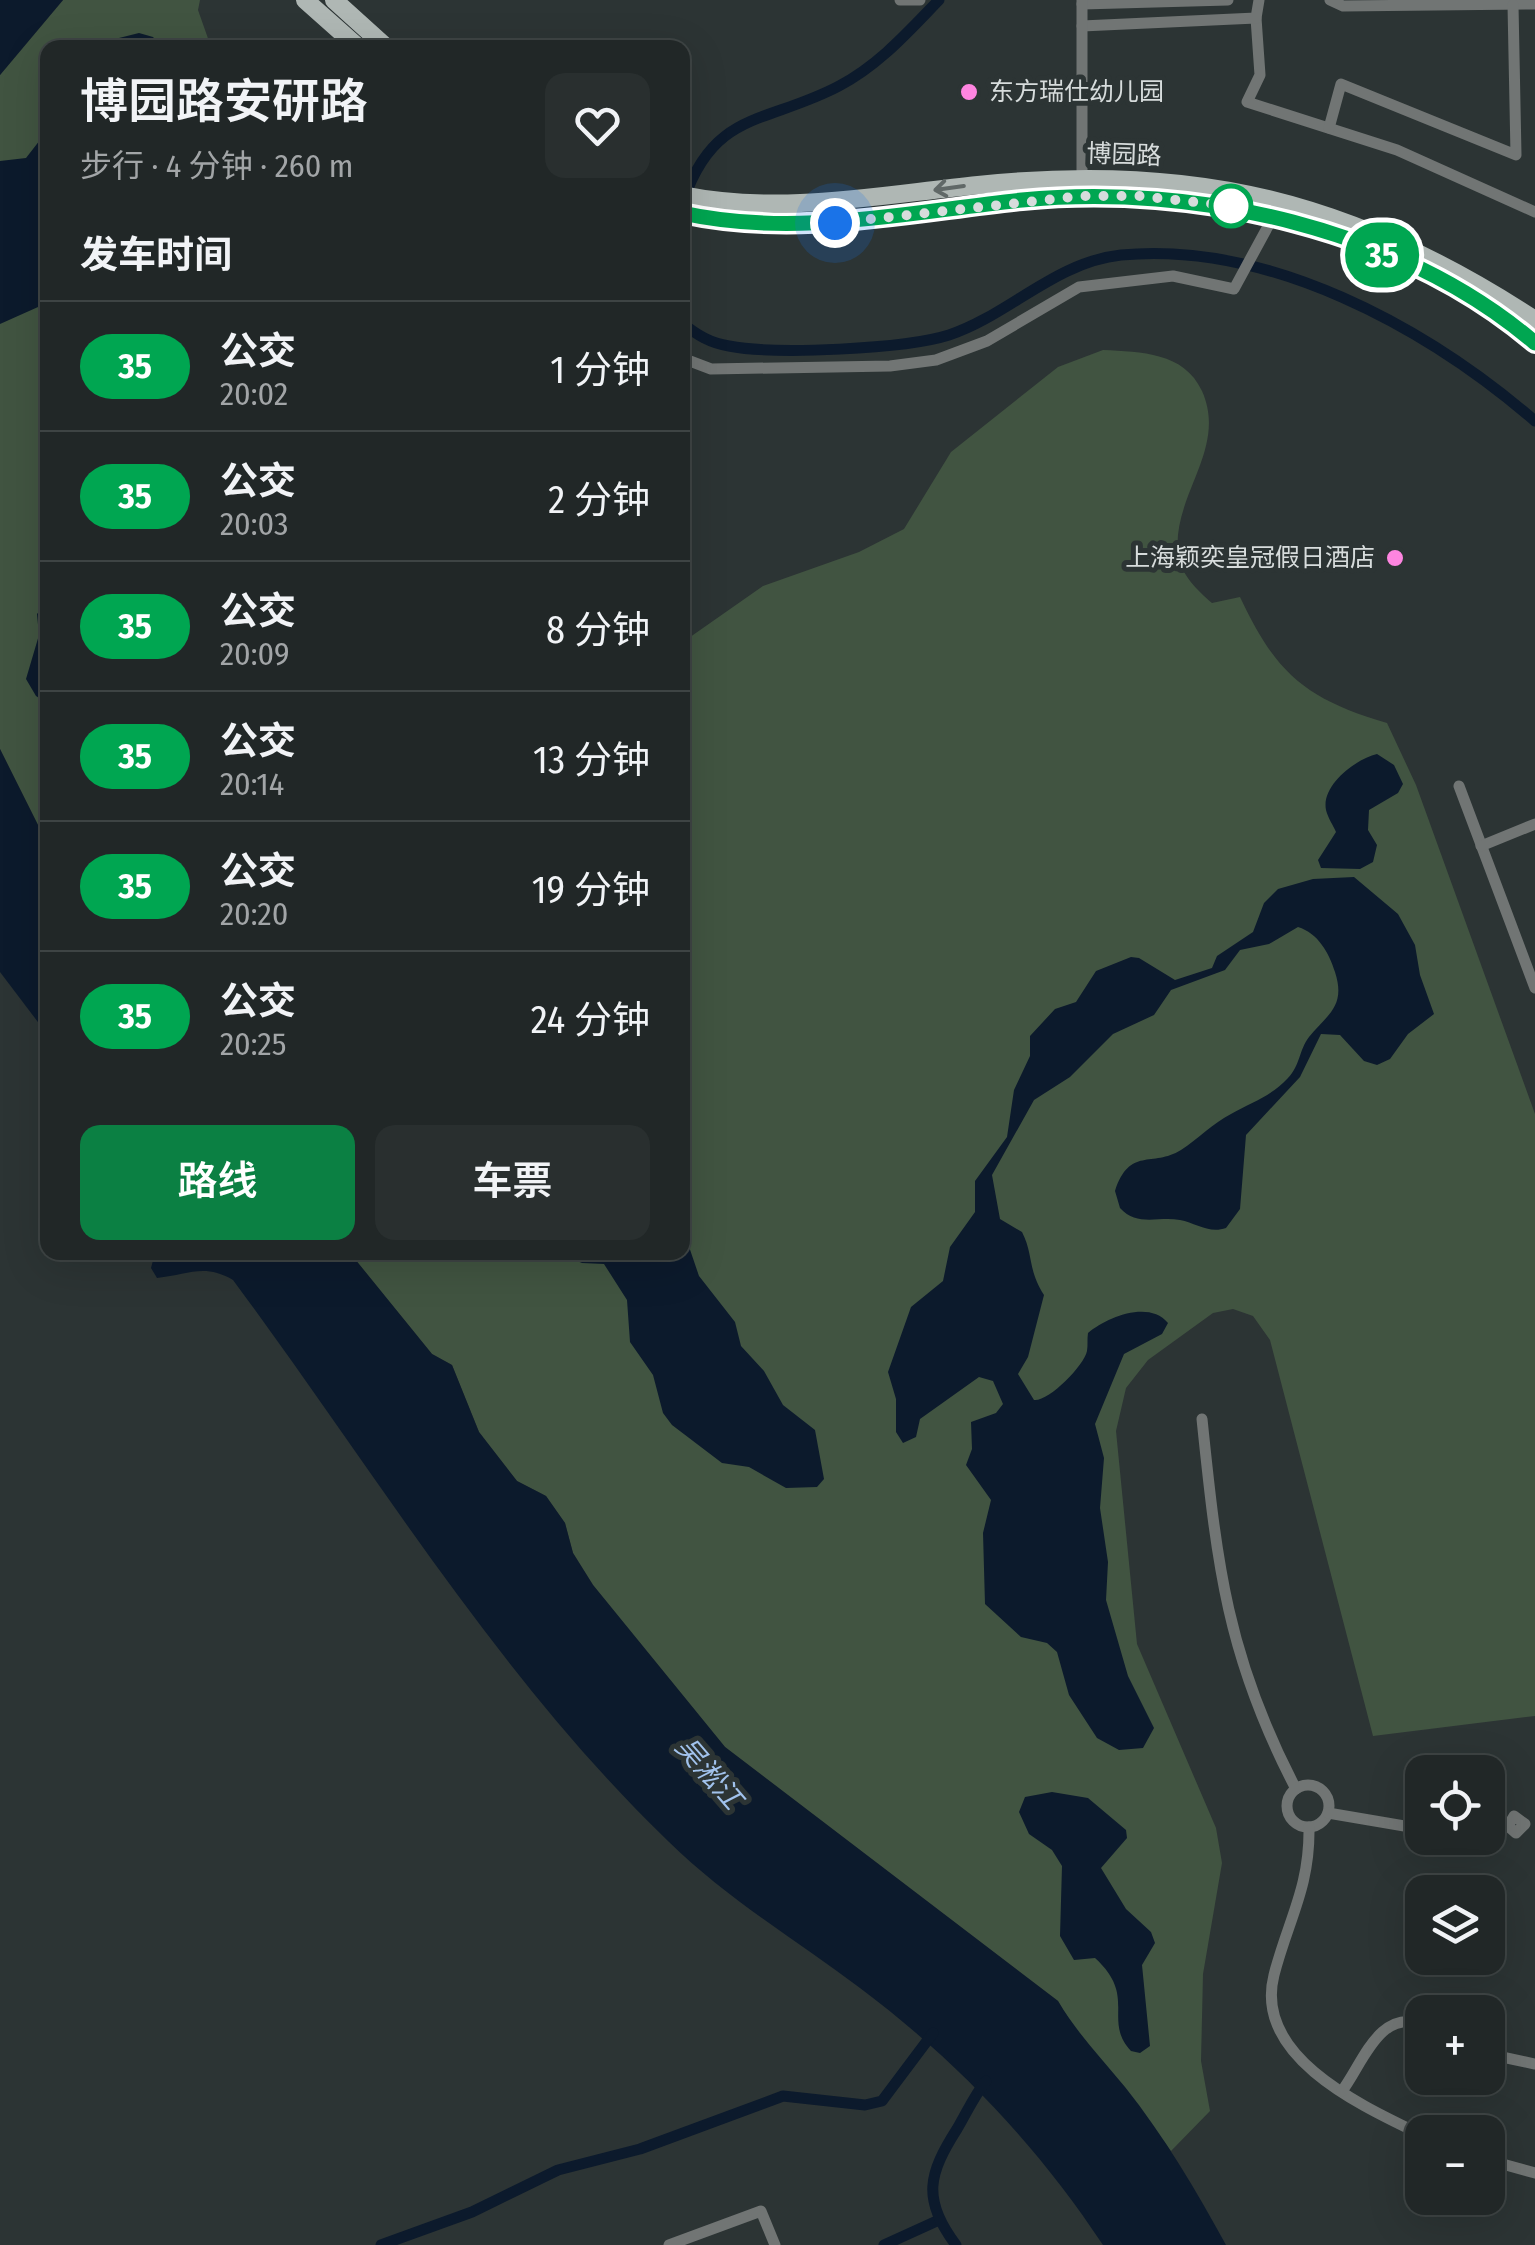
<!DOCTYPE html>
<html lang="zh">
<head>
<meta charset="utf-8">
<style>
	:root { --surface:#212727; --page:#292f2f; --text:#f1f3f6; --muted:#a2a5a7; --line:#3e4444; --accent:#0b8043 }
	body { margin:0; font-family:"Fira Sans Condensed","Noto Sans SC",sans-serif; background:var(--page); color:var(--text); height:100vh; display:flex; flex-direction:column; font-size:38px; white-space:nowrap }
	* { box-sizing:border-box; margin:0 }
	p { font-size:32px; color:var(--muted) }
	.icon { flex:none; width:55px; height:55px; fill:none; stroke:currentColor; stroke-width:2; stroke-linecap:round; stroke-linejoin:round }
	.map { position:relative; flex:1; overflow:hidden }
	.sheet { position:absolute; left:40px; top:40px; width:650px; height:1220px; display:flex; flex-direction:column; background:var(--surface); border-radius:20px; box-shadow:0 10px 40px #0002,0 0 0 2px var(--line) }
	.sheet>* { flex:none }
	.badge { padding:0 20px; border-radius:32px; font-size:35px; line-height:65px }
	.controls { position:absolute; left:1405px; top:1755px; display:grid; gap:20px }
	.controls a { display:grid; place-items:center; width:100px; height:100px; border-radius:20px; background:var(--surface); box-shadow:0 10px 40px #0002,0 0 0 2px var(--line); font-size:50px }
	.you { position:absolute; width:50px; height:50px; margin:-25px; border:8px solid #fff; border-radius:50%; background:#1a73e8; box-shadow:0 0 0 15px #1a73e833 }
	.map>.badge { position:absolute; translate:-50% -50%; box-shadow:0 0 0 5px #fff }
	h2 { padding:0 40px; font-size:38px; line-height:90px }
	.round { display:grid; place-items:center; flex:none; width:105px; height:105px; border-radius:20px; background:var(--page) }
	.summary { display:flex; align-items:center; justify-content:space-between; height:170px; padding:0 40px }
	h1 { font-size:48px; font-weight:600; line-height:75px }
	.button { display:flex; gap:20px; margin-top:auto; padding:20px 40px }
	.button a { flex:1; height:115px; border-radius:20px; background:var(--accent); color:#fff; font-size:40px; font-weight:600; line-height:115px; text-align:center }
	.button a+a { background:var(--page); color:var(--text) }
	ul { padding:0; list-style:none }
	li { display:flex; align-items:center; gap:30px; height:130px; padding:0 40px; border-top:2px solid var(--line) }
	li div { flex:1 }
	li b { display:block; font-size:38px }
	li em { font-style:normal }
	li .badge { min-width:110px; font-weight:700; text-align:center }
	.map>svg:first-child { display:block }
	.green { fill:#415441 }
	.water { fill:#0c1a2c }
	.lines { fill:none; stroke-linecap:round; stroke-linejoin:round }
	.canal { stroke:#0c1a2c; stroke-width:11 }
	.street { stroke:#717574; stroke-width:11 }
	.primary { stroke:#afb7b4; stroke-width:18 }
	.oneway { stroke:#606867 }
	.line-casing { stroke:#fff; stroke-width:22 }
	.line { stroke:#00a651; stroke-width:15 }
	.walk { stroke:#d7dcdc; stroke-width:10; stroke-dasharray:0 18 }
	.poi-dot { fill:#fe85e0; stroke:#2c3434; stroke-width:4 }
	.stop-dot { fill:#fff; stroke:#00a651; stroke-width:5 }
	.labels { text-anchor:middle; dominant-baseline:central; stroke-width:10; stroke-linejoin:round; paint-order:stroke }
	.poi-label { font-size:25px; fill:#d7dcdc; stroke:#2c3434; text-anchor:start }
	.street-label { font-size:25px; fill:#d7dcdc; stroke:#2c3434 }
	.water-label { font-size:28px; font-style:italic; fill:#a1c2ec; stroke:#2c3434 }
</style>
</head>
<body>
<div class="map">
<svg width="1535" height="2245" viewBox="0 0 1535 2245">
	<rect width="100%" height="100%" fill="#2c3434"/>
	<g class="green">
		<path d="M 63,0 L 200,0 L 198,10 L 211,47 L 48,48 L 47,843 L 0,749 L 0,75 Z"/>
		<path d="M 1103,350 C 1141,352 1184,352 1202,391 C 1228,449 1172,495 1178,553 C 1180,574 1198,591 1212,603 L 1240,597 C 1276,674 1306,699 1387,723 L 1416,785 L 1535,1114 L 1535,1716 L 1373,1736 L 1270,1340 L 1253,1316 L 1233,1309 L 1213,1313 L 1148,1360 L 1126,1388 L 1116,1431 L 1137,1644 L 1216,1828 L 1222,1863 L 1203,1974 L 1201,2061 L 1210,2111 L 1171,2151 C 1135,2101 1089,2055 1058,2001 L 725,1747 L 593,1585 L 573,1553 L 565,1523 L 546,1496 L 517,1481 L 479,1432 L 452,1365 L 432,1354 L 350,1253 L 682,1252 L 683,642 L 763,586 L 859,552 L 904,529 L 951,452 L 1058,367 Z"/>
	</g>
	<g class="water">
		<path d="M 0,0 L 63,0 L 0,75 Z"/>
		<path d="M 139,33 L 153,37 L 162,47 L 114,47 L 119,38 Z"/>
		<path d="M 47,131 L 47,303 L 0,324 L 0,161 L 26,158 Z"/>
		<path d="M 47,602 L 47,703 L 36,696 L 26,679 L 39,635 L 37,614 Z"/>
		<path d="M 0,749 L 47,843 L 47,1034 L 0,972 Z"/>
		<path d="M 1377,754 L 1394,765 L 1403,784 L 1398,793 L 1369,810 L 1368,830 L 1377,845 L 1373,862 L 1360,869 L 1321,868 L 1318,860 L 1336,832 C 1333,825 1328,818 1326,810 C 1321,785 1356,759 1377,754 Z"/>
		<path d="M 1354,877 L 1398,914 L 1415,945 L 1420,975 L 1434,1014 L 1408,1034 L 1390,1059 L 1377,1065 L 1364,1061 L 1340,1035 L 1321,1034 L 1300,1077 L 1246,1135 L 1240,1209 L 1226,1228 C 1209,1234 1196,1223 1180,1220 C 1158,1216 1137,1227 1120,1208 L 1115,1191 C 1130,1146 1152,1168 1181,1150 C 1198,1139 1213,1123 1231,1114 C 1252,1102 1270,1097 1288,1078 C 1300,1066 1299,1050 1309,1037 C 1328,1014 1346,1006 1335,972 C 1329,953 1318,933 1298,927 L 1269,944 L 1240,950 L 1225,970 L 1171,990 L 1154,1015 L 1113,1034 L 1070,1077 L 1034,1100 L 992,1175 L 1000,1219 L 1022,1232 C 1034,1256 1027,1268 1044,1295 L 1028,1357 L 1018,1374 L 1034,1400 C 1048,1402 1084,1366 1087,1351 C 1088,1345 1087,1339 1088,1333 C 1107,1317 1149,1300 1168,1323 L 1162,1334 L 1124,1354 L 1095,1424 L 1104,1458 L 1100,1508 L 1108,1562 L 1106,1600 L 1128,1676 L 1154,1728 L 1143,1748 L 1119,1750 L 1097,1738 L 1069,1695 L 1057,1652 L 1047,1643 L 1021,1637 L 985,1604 L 983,1533 L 991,1500 L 966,1465 L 972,1449 L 971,1422 L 996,1413 L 1003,1404 L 993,1381 L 979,1377 L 920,1419 L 916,1437 L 903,1443 L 896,1432 L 896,1399 L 888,1372 L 911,1307 L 943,1281 L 950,1247 L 975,1212 L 975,1181 L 1007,1137 L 1014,1090 L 1030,1056 L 1030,1036 L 1055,1009 L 1076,1002 L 1096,971 L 1131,957 L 1139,958 L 1175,980 L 1212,968 L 1217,956 L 1253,932 L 1264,903 L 1278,889 L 1313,879 Z"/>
		<path d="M 683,1229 L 699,1276 L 735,1322 L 741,1346 L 764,1371 L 783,1405 L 815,1430 L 824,1479 L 817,1487 L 786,1488 L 749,1467 L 722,1463 L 672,1425 L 663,1413 L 653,1375 L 630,1342 L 627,1300 L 604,1264 L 582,1263 L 559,1253 L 682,1252 Z"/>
		<path d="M 155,1253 L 350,1253 L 432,1354 L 452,1365 L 479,1432 L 517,1481 L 546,1496 L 565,1523 L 573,1553 L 593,1585 L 725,1747 L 1058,2001 C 1077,2033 1101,2058 1125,2087 C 1164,2136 1196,2190 1226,2245 L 1103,2245 C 1037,2145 956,2060 860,1988 C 796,1940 726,1898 668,1841 C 497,1676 374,1470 233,1280 C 204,1263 188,1275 157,1278 L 151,1268 Z"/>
		<path d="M 1052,1792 L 1088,1798 L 1126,1830 L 1127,1838 L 1101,1868 L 1126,1909 L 1151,1932 L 1155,1943 L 1142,1965 L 1150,2046 L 1140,2053 L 1131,2051 C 1102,2020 1138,1997 1095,1958 L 1074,1960 L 1060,1936 L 1062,1866 L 1052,1850 L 1029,1834 L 1019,1812 L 1025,1797 Z"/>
	</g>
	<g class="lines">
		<g class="canal">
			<path d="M 684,199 C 715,110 767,124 839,86 C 879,65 908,32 939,0"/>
			<path d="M 682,323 C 697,335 710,343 729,346 C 775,355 905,349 949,335 C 1009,315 1055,262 1121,255 C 1269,241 1426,327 1535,421"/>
			<path d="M 381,2245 L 472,2212 L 558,2170 L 640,2149 L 783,2096 L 865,2105 L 882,2101 L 933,2033"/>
			<path d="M 884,2245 L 939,2220"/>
			<path d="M 956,2245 C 921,2199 929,2173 957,2129 C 967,2112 974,2096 986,2081"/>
		</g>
		<g class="street">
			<path d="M 900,0 L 920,0"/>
			<path d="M 1330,0 L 1343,6 L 1535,4"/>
			<path d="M 1082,4 L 1228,0"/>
			<path d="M 1256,18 L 1260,75 L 1247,102 L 1397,150 L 1535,212"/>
			<path d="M 1082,26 L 1256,18 L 1259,0"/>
			<path d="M 1329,128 L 1341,84 L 1516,155 L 1513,5"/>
			<path d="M 1082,186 L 1082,0"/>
			<path d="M 682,358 L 711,369 L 890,366 L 936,360 L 987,341 L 1079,287 L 1173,276 L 1234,289 L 1273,217"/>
			<path d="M 1459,786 L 1535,988"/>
			<path d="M 1481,846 L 1535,824"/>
			<path d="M 1202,1419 C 1217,1565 1227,1657 1296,1789"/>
			<circle cx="1308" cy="1806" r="21"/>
			<path d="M 1328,1813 L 1422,1829"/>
			<path d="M 1309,1827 C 1310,1888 1288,1920 1274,1975 C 1253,2057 1362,2106 1422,2135"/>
			<path d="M 1488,1829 L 1508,1826 L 1516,1833 L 1525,1824 L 1514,1816 L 1508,1826"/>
			<path d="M 1488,2054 L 1535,2064"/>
			<path d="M 1342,2091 C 1363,2063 1379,2009 1422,2024"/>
			<path d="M 1488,2160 L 1535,2173"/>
			<path d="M 669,2245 L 761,2211 L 775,2245"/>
		</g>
		<g class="primary">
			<path d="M 305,0 L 359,48"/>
			<path d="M 334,0 L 387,48"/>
			<path d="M 682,195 C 782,215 879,195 978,185 C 1193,162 1354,201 1535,320"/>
			<path d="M 682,213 C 796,238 909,212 1022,200 C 1194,182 1400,229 1535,343"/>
		</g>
	</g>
	<defs><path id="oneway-shaft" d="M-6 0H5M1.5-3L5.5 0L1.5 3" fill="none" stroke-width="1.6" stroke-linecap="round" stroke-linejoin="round" transform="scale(2.5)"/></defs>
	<use class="oneway" href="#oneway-shaft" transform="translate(949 188) rotate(172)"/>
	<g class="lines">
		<defs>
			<path id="line" d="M 682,213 C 796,238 908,212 1022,200 C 1195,183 1400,228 1535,343"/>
		</defs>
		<use href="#line" class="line-casing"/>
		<use href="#line" class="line"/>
		<path class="walk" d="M 835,223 L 1082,196 L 1140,196 L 1231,206"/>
	</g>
	<g class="poi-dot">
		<circle cx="969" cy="92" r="10"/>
		<circle cx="1395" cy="558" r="10"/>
	</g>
	<circle class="stop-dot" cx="1231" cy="206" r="20"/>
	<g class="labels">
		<g class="poi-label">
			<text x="989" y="92">东方瑞仕幼儿园</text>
			<text x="1375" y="558" text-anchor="end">上海颖奕皇冠假日酒店</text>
		</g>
		<g class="street-label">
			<text transform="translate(1124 155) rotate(2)">博园路</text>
		</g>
		<g class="water-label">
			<text transform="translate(709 1773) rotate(49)">吴淞江</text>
		</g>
	</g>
</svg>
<div class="controls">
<a><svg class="icon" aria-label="locate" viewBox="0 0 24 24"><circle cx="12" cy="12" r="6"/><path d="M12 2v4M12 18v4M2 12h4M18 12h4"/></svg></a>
<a><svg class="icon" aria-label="layers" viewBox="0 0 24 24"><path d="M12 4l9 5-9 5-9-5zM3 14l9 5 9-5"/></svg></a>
<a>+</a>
<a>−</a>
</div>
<div class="you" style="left:835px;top:223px"></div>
<b class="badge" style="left:1382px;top:255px;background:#00a651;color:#fff">35</b>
<section class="sheet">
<div class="summary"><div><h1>博园路安研路</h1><p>步行 · 4 分钟 · 260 m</p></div><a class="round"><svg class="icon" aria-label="heart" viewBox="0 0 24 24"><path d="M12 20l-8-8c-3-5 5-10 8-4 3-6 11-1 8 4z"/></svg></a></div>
<h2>发车时间</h2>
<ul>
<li><span class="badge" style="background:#00a651;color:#fff">35</span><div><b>公交</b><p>20:02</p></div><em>1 分钟</em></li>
<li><span class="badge" style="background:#00a651;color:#fff">35</span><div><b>公交</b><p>20:03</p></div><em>2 分钟</em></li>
<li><span class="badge" style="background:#00a651;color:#fff">35</span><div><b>公交</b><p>20:09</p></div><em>8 分钟</em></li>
<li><span class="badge" style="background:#00a651;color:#fff">35</span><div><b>公交</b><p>20:14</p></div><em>13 分钟</em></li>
<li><span class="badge" style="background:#00a651;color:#fff">35</span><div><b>公交</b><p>20:20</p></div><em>19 分钟</em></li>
<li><span class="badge" style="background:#00a651;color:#fff">35</span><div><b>公交</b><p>20:25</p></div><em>24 分钟</em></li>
</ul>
<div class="button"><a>路线</a><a>车票</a></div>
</section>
</div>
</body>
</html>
